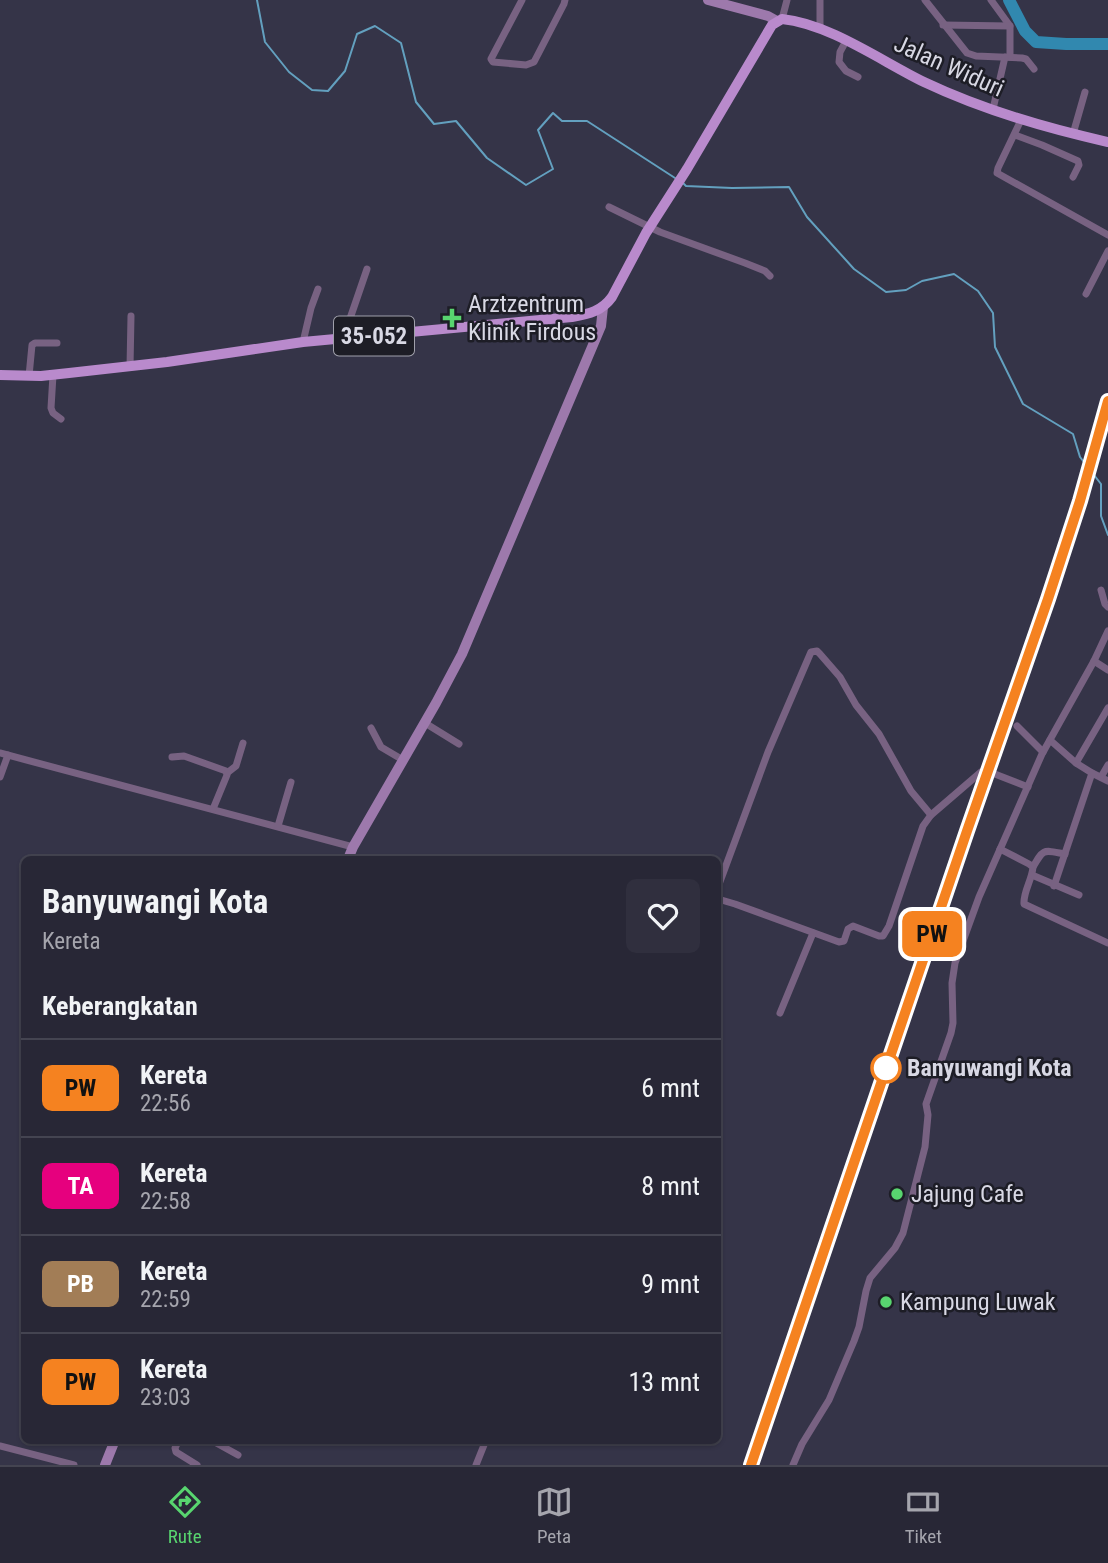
<!DOCTYPE html>
<html lang="id">
<head>
<meta charset="utf-8">
<style>
	:root { --surface:#282736; --page:#302f3e; --text:#f1f3f6; --muted:#a5a5ad; --line:#444451; --accent:#58d56f }
	body { margin:0; font-family:"Roboto Condensed",sans-serif; background:var(--page); color:var(--text); height:100vh; display:flex; flex-direction:column; font-size:26px; white-space:nowrap }
	* { box-sizing:border-box; margin:0 }
	p { font-size:23px; color:var(--muted) }
	.icon { flex:none; width:38px; height:38px; fill:none; stroke:currentColor; stroke-width:2; stroke-linecap:round; stroke-linejoin:round }
	.map { position:relative; flex:1; overflow:hidden }
	.drawer { position:absolute; left:21px; top:856px; width:700px; height:588px; display:flex; flex-direction:column; background:var(--surface); border-radius:10px; box-shadow:0 2px 5px #0004,0 0 0 2px var(--line) }
	.drawer>* { flex:none }
	.badge { padding:0 14px; border-radius:10px; font-size:24px; line-height:46px }
	.map>.badge { position:absolute; translate:-50% -50%; box-shadow:0 0 0 4px #fff }
	h2 { padding:0 21px; font-size:26px; line-height:63px }
	.round { display:grid; place-items:center; flex:none; width:74px; height:74px; border-radius:10px; background:var(--page) }
	.headline { display:flex; align-items:center; justify-content:space-between; height:119px; padding:0 21px }
	h1 { font-size:33px; font-weight:700; line-height:52px }
	ul { padding:0; list-style:none }
	li { display:flex; align-items:center; gap:21px; height:98px; padding:0 21px; border-top:2px solid var(--line) }
	li div { flex:1 }
	li b { display:block; font-size:26px }
	li em { font-style:normal }
	li .badge { min-width:77px; font-weight:700; text-align:center }
	.tabs { display:flex; justify-content:space-around; align-items:center; height:98px; border-top:2px solid var(--line); background:var(--surface); font-size:19px; color:var(--muted) }
	.tabs a { display:grid; justify-items:center; gap:4px }
	.tabs .current { color:var(--accent) }
	.map>svg:first-child { display:block }
	.lines { fill:none; stroke-linecap:round; stroke-linejoin:round }
	.stream { stroke:#63a0bf; stroke-width:2 }
	.river { stroke:#3188af; stroke-width:12 }
	.street { stroke:#786282; stroke-width:7 }
	.secondary { stroke:#9d79ac; stroke-width:10 }
	.primary { stroke:#b98acc; stroke-width:10 }
	.rail-casing { stroke:#adadbb; stroke-width:4.5 }
	.rail { stroke:#1d1d26; stroke-width:2; stroke-dasharray:5; stroke-linecap:butt }
	.line-casing { stroke:#fff; stroke-width:16 }
	.line { stroke:#f58220; stroke-width:10 }
	.poi-dot { fill:#58d56f; stroke:#1d1d26; stroke-width:2.5 }
	.stop-dot { fill:#fff; stroke:#f58220; stroke-width:3.5 }
	.labels { text-anchor:middle; dominant-baseline:central; stroke-width:5; stroke-linejoin:round; paint-order:stroke }
	.shield { fill:#1d1d26; stroke:#a0a0ab; stroke-width:2 }
	.shield-label { font-size:23px; font-weight:bold; fill:#d8d8e4 }
	.street-label { font-size:24px; fill:#d8d8e4; stroke:#1d1d26 }
	.poi-label { font-size:24px; fill:#d8d8e4; stroke:#1d1d26; text-anchor:start }
	.stop-label { font-size:24px; font-weight:bold; fill:#d8d8e4; stroke:#1d1d26; text-anchor:start }
</style>
</head>
<body>
<div class="map">
<svg width="1108" height="1465" viewBox="0 0 1108 1465">
	<rect width="100%" height="100%" fill="#353448"/>
	<g class="lines">
		<g class="stream">
			<path d="M 257,0 L 265,42 L 289,72 L 312,90 L 328,91 L 345,71 L 357,34 L 375,26 L 401,43 L 416,102 L 434,124 L 456,121 L 487,158 L 526,185 L 553,169 L 538,130 L 553,113 L 562,121 L 587,121 L 675,178"/>
			<path d="M 683,183 L 686,186 L 732,188 L 789,187 L 807,217 L 854,269 L 886,292 L 906,290 L 922,281 L 954,274 L 978,291 L 993,313 L 995,347 L 1023,404 L 1073,434 L 1080,457 L 1101,484 L 1101,516 L 1108,535"/>
		</g>
		<path class="river" d="M 1009,0 L 1025,31 L 1036,42 L 1066,44 L 1108,44"/>
		<g class="street">
			<path d="M 522,0 L 491,59 L 493,62 L 526,65 L 534,62 L 564,4 L 565,0"/>
			<path d="M 820,0 L 820,29"/>
			<path d="M 925,0 L 967,53 L 976,56 L 1022,58 L 1026,59 L 1034,69"/>
			<path d="M 991,0 L 1010,26 L 1010,57"/>
			<path d="M 782,19 L 787,0"/>
			<path d="M 943,25 L 1010,26"/>
			<path d="M 846,41 L 840,52 L 839,62 L 846,71 L 858,77"/>
			<path d="M 993,109 L 1005,57"/>
			<path d="M 1021,120 L 998,168 L 997,173 L 1108,235"/>
			<path d="M 1073,134 L 1085,92"/>
			<path d="M 1015,135 L 1042,145 L 1078,161 L 1079,165 L 1073,177"/>
			<path d="M 609,207 L 660,232 L 745,263 L 765,271 L 770,276"/>
			<path d="M 1086,294 L 1108,251"/>
			<path d="M 343,339 L 367,269"/>
			<path d="M 303,342 L 311,308 L 318,289"/>
			<path d="M 130,367 L 131,316"/>
			<path d="M 53,375 L 51,408 L 53,413 L 61,419"/>
			<path d="M 29,376 L 32,345 L 35,343 L 57,343"/>
			<path d="M 1101,590 L 1105,604 L 1108,607"/>
			<path d="M 1094,661 L 1108,670"/>
			<path d="M 425,723 L 459,744"/>
			<path d="M 1017,726 L 1043,752"/>
			<path d="M 371,728 L 381,747 L 403,760"/>
			<path d="M 1050,740 L 1076,763 L 1092,773 L 1108,781"/>
			<path d="M 0,753 L 353,847"/>
			<path d="M 172,757 L 184,756 L 226,771 L 227,775 L 213,809"/>
			<path d="M 1076,763 L 1108,708"/>
			<path d="M 227,773 L 236,766 L 243,743"/>
			<path d="M 0,777 L 8,755"/>
			<path d="M 1101,777 L 1108,765"/>
			<path d="M 278,826 L 291,782"/>
			<path d="M 1000,849 L 1029,864 L 1033,867 C 1032,880 1023,892 1024,904 L 1108,943"/>
			<path d="M 1033,867 C 1044,848 1043,850 1065,854"/>
			<path d="M 1032,875 L 1079,895"/>
			<path d="M 1054,886 L 1092,773"/>
			<path d="M 718,887 L 768,752 L 811,652 L 817,651 L 820,654 L 840,677 L 856,705 L 879,734 L 911,791 L 931,815"/>
			<path d="M 718,899 L 735,904 L 839,942 L 844,941 L 848,929 L 853,926 L 879,936 L 883,936 L 889,926 L 923,826 L 931,815 L 981,772 L 987,771 L 1028,787"/>
			<path d="M 780,1013 L 813,933"/>
			<path d="M 179,1440 L 175,1448 L 176,1452 L 197,1465"/>
			<path d="M 211,1440 L 238,1455"/>
			<path d="M 0,1446 L 74,1465"/>
			<path d="M 476,1465 L 486,1440"/>
			<path d="M 793,1465 L 802,1444 L 829,1400 L 854,1341 L 859,1327 L 866,1291 L 870,1278 L 895,1248 L 903,1233 L 925,1147 L 928,1115 L 926,1104 L 951,1033 L 953,1023 L 952,983 L 955,963 L 979,897 L 1042,754 L 1094,661 L 1108,631"/>
		</g>
		<g class="secondary">
			<path d="M 708,0 L 768,16 L 777,21"/>
			<path d="M 348,859 L 353,847 L 436,703 L 462,654 L 601,326 L 603,307"/>
			<path d="M 105,1465 L 115,1440"/>
		</g>
		<path class="primary" d="M 0,375 L 41,376 L 69,373 L 167,362 L 303,342 L 572,317 C 589,314 602,311 612,297 L 646,233 L 687,169 L 772,25 L 782,19 C 830,24 881,61 924,82 C 983,110 1045,128 1108,142"/>
		<defs>
			<path id="rail" d="M 751,1465 L 967,831 L 1048,599 L 1075,518 L 1108,401"/>
		</defs>
		<use href="#rail" class="rail-casing"/>
		<use href="#rail" class="rail"/>
	</g>
	<g class="lines">
		<defs>
			<path id="line" d="M 751,1465 L 967,831 L 1048,599 L 1080,501 L 1108,401"/>
		</defs>
		<use href="#line" class="line-casing"/>
		<use href="#line" class="line"/>
	</g>
	<g class="poi-dot">
		<path d="M448.5 307.5h7v7h7v7h-7v7h-7v-7h-7v-7h7z"/>
		<circle cx="897" cy="1194" r="7"/>
		<circle cx="886" cy="1302" r="7"/>
	</g>
	<circle class="stop-dot" cx="886" cy="1068" r="14"/>
	<g class="labels">
		<rect class="shield" x="334" y="316.5" width="80" height="39" rx="5"/>
		<g class="shield-label">
			<text x="374" y="336">35-052</text>
		</g>
		<g class="street-label">
			<text transform="translate(949 66) rotate(24)">Jalan Widuri</text>
		</g>
		<g class="poi-label">
			<text x="468" y="304">Arztzentrum<tspan x="468" dy="28">Klinik Firdous</tspan></text>
			<text x="911" y="1194">Jajung Cafe</text>
			<text x="900" y="1302">Kampung Luwak</text>
		</g>
		<g class="stop-label">
			<text x="907" y="1068">Banyuwangi Kota</text>
		</g>
	</g>
</svg>
<b class="badge" style="left:932px;top:934px;background:#f58220;color:#111">PW</b>
<section class="drawer">
<div class="headline"><div><h1>Banyuwangi Kota</h1><p>Kereta</p></div><a class="round"><svg class="icon" aria-label="heart" viewBox="0 0 24 24"><path d="M12 20l-8-8c-3-5 5-10 8-4 3-6 11-1 8 4z"/></svg></a></div>
<h2>Keberangkatan</h2>
<ul>
<li><span class="badge" style="background:#f58220;color:#111">PW</span><div><b>Kereta</b><p>22:56</p></div><em>6 mnt</em></li>
<li><span class="badge" style="background:#e6007e;color:#fff">TA</span><div><b>Kereta</b><p>22:58</p></div><em>8 mnt</em></li>
<li><span class="badge" style="background:#a27d56;color:#fff">PB</span><div><b>Kereta</b><p>22:59</p></div><em>9 mnt</em></li>
<li><span class="badge" style="background:#f58220;color:#111">PW</span><div><b>Kereta</b><p>23:03</p></div><em>13 mnt</em></li>
</ul>
</section>
</div>
<nav class="tabs">
<a class="current"><svg class="icon" aria-label="directions" viewBox="0 0 24 24"><path d="M12 3l9 9-9 9-9-9zM9 14v-3h6M13 9l2 2-2 2"/></svg>Rute</a>
<a><svg class="icon" aria-label="map" viewBox="0 0 24 24"><path d="M3 6l6-2 6 2 6-2v14l-6 2-6-2-6 2zM9 4v14M15 6v14"/></svg>Peta</a>
<a><svg class="icon" aria-label="tickets" viewBox="0 0 24 24"><path d="M3 7h18v10H3zM15 7v10"/></svg>Tiket</a>
</nav>
</body>
</html>
